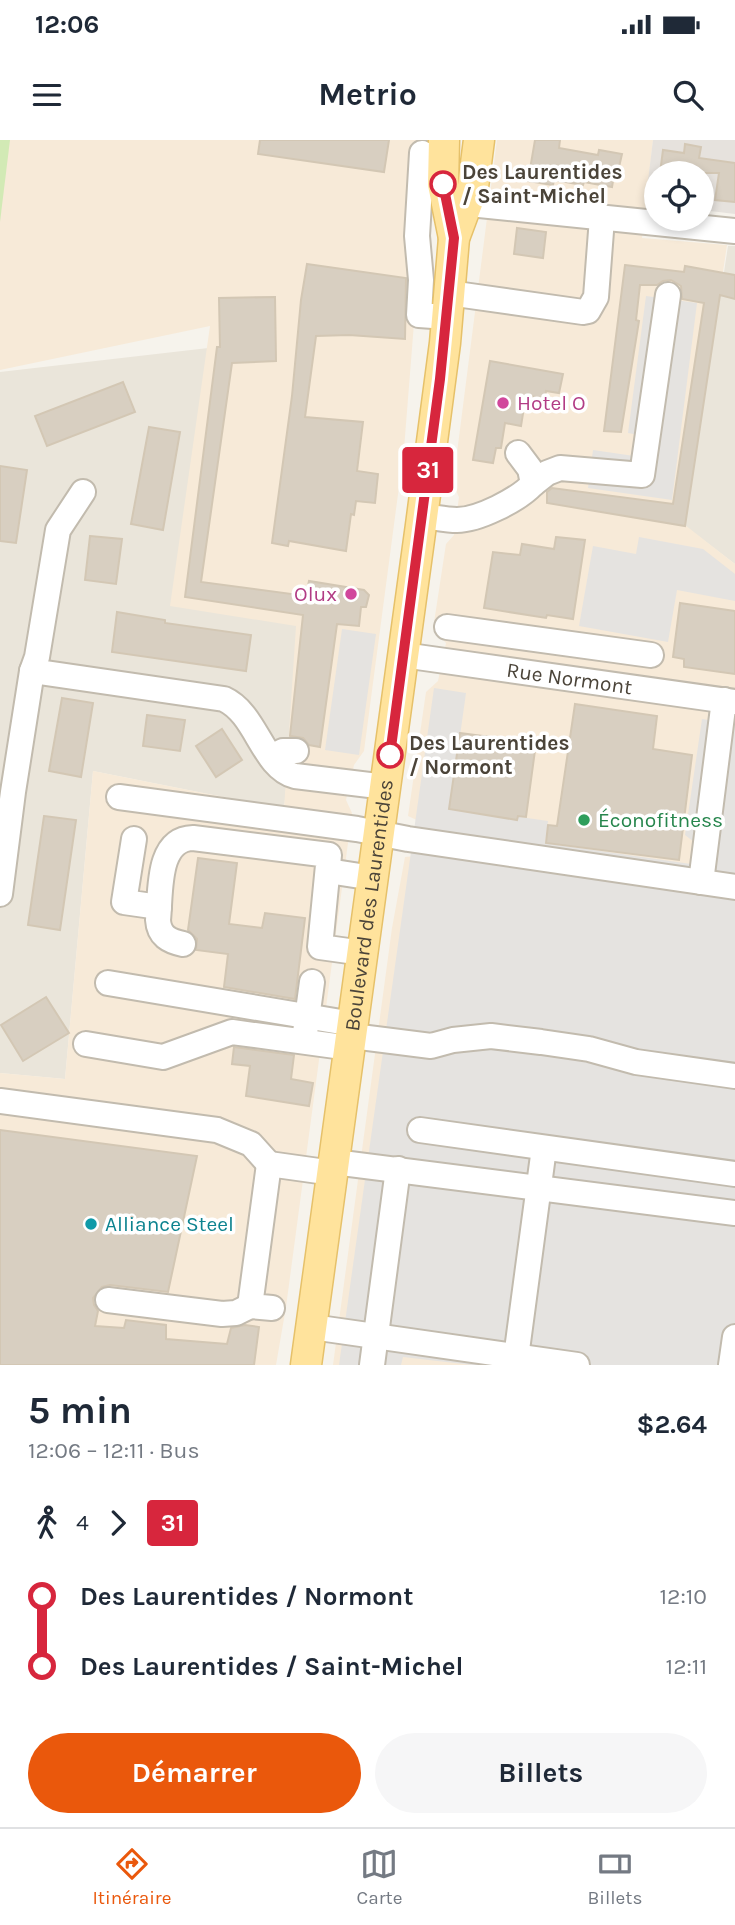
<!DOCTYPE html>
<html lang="fr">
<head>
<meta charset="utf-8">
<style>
	:root { --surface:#fff; --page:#f6f6f7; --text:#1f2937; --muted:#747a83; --line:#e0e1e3; --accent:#ea580c }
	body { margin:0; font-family:Karla,sans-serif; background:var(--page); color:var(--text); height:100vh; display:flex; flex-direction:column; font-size:26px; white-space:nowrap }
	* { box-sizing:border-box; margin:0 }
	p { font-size:23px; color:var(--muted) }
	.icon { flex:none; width:38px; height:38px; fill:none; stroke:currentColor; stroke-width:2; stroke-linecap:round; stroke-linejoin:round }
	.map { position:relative; height:1225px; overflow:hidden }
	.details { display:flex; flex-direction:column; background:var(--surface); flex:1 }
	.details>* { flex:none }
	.badge { padding:0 14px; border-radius:5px; font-size:24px; line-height:46px }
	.fabs { position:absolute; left:644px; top:21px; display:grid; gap:14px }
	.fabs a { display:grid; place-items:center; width:70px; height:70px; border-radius:50%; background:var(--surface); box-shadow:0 4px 10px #0003; font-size:35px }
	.map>.badge { position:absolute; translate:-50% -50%; box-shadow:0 0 0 4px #fff }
	.legs { display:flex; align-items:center; gap:10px; height:77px; padding:0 28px; font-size:23px }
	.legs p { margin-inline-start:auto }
	.headline { display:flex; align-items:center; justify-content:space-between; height:119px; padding:0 28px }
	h1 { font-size:38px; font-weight:700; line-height:52px }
	.action { display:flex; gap:14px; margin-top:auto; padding:14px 28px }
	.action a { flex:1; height:80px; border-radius:42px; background:var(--accent); color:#fff; font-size:28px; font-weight:700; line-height:80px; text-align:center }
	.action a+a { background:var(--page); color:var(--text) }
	ul { padding:0 28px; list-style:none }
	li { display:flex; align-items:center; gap:24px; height:70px; font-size:26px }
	li i { display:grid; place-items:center; width:10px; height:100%; margin:0 9px; background:currentColor }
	li i::after { content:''; width:18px; height:18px; margin:-9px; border:5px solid; border-radius:50%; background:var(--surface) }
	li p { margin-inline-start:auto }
	li:first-child i { background:linear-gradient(#0000 50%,currentColor 0) }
	li:last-child i { background:linear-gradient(currentColor 50%,#0000 0) }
	.status { display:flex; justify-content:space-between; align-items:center; height:49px; padding:0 35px; background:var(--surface); direction:ltr }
	.status svg { height:19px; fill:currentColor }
	header { display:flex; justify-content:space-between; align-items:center; height:91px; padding:0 28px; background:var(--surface); font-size:32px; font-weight:700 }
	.menu { display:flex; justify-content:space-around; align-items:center; height:98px; border-top:2px solid var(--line); background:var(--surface); font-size:19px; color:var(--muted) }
	.menu a { display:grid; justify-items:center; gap:4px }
	.menu .current { color:var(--accent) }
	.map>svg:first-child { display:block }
	.residential { fill:#eae5da }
	.commercial { fill:#f7ead8 }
	.industrial { fill:#e6e2dd }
	.green { fill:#d2eab5 }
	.parking { fill:#e5e3e0 }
	.building { fill:#d8cfc1; stroke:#d3c7b4; stroke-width:2 }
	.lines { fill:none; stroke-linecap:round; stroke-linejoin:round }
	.minor-casing { stroke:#c2bbae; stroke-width:28 }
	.major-casing { stroke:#e6c16a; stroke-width:33 }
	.minor { stroke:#fff; stroke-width:24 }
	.major { stroke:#ffe39c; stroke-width:30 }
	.line-1-casing { stroke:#fff; stroke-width:16 }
	.line-1 { stroke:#d7263d; stroke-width:10 }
	.stop-1-dot { fill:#fff; stroke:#d7263d; stroke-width:3.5 }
	.hotel-dot { fill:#d1479c; stroke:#fff; stroke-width:2.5 }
	.leisure-dot { fill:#2e9e5b; stroke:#fff; stroke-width:2.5 }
	.culture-dot { fill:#0f9aa8; stroke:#fff; stroke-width:2.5 }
	.labels { text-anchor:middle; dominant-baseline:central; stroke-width:7; stroke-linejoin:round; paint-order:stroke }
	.stop-label { font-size:21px; font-weight:bold; fill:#4b4439; stroke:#fff; text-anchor:start }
	.hotel-label { font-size:21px; fill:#b23c85; stroke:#fff; text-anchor:start }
	.street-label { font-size:21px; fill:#4b4439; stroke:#fff }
	.leisure-label { font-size:21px; fill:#27864d; stroke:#fff; text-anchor:start }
	.culture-label { font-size:21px; fill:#0d838f; stroke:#fff; text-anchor:start }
</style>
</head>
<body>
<div class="status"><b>12:06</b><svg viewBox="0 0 49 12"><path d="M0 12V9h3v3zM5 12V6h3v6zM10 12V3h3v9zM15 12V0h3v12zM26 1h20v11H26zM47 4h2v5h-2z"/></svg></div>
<header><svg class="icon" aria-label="menu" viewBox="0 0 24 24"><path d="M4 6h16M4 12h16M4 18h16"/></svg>Metrio<svg class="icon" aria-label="search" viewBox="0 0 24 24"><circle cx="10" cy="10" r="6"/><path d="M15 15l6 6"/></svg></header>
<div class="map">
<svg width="735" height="1225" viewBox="0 0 735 1225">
	<rect width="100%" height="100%" fill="#f6f3ec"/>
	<g class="residential">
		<path d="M 728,106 L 735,106 L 735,424 L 685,386 Z"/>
		<path d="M 217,207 L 303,475 L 284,669 L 93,631 L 65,939 L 0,933 L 0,232 Z"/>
	</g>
	<g class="commercial">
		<path d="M 7,0 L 420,0 L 420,108 L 404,309 L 364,611 L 354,625 L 346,660 L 352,673 L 286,1167 L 276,1225 L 0,1225 L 0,933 L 65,939 L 93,631 L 284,669 L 296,486 L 170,466 L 210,186 L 0,230 L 0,65 Z"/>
		<path d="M 497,0 L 653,0 L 642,98 L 727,105 L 685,385 L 735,424 L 735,1225 L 333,1225 L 392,788 L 405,717 L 416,716 L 421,682 L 408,676 L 426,552 L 438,541 L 446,503 L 433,489 L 446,404 L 454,395 L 459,357 L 453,344 Z"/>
	</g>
	<path class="industrial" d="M 653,0 L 735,0 L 735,74 L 702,70 L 702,33 L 656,33 L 656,66 L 645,65 Z"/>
	<path class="green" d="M 0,0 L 10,0 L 0,82 Z"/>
	<g class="parking">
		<path d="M 646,156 L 697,163 L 672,360 L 588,348 L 593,310 L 641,317 L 644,296 L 628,293 Z"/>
		<path d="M 639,397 L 703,409 L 735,434 L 735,461 L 677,450 L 668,502 L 579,486 L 593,406 L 636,414 Z"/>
		<path d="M 342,489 L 376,494 L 359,615 L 325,610 Z"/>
		<path d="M 434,548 L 466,553 L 450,667 L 548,681 L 545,703 L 691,724 L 694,702 L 685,695 L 702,579 L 735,584 L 735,1225 L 472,1225 L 403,1217 L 401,1225 L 339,1225 Z"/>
	</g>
	<g class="building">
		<path d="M 260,0 L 389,0 L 384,32 L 258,14 Z"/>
		<path d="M 535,0 L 560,0 L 559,8 L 598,15 L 599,10 L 622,14 L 617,36 L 614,35 L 612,47 L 584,42 L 583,45 L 554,40 L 553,45 L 528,41 Z"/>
		<path d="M 685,4 L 701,7 L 699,18 L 735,23 L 735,62 L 715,60 L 719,33 L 660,33 L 663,10 L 684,13 Z"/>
		<path d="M 517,88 L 546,92 L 543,118 L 514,114 Z"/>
		<path d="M 307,124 L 406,138 L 405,199 L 349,195 L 316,196 L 305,277 L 363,282 L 357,331 L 378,334 L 375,363 L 356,361 L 354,375 L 351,374 L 346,411 L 289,401 L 288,406 L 272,403 L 292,256 L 301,160 Z"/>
		<path d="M 625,125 L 684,132 L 685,126 L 735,135 L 735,159 L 720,155 L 685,386 L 547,363 L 547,352 L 552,348 L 673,364 L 704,163 L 682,159 L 681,146 L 671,140 L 663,141 L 657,145 L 640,145 L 636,180 L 639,181 L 621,292 L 604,291 Z"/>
		<path d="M 275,157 L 276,221 L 232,223 L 201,442 L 306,456 L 309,441 L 364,450 L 369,455 L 366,467 L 361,467 L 359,486 L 337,484 L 320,607 L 309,605 L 303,598 L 290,596 L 303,475 L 185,457 L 217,207 L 220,207 L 219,158 Z"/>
		<path d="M 490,221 L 563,234 L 559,253 L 546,251 L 545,259 L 526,255 L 521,286 L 505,283 L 501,308 L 496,308 L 493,323 L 473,320 Z"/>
		<path d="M 123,242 L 135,272 L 47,306 L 35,276 Z"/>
		<path d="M 149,287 L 180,292 L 163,390 L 131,384 Z"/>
		<path d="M 0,326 L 27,330 L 16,403 L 0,401 Z"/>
		<path d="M 90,396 L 122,399 L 116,444 L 85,440 Z"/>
		<path d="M 556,397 L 585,400 L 573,479 L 547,475 L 546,478 L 484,468 L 493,412 L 520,415 L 522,404 L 554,409 Z"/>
		<path d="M 680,463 L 735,471 L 735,534 L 684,527 L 684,519 L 673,517 Z"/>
		<path d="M 117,472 L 165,480 L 165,483 L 251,495 L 246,531 L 112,512 Z"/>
		<path d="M 62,558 L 93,563 L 81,637 L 49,631 Z"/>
		<path d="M 575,564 L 657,576 L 653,609 L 692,615 L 679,720 L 546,703 L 548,685 L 557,686 Z"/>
		<path d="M 147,575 L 185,580 L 180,611 L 143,606 Z"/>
		<path d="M 222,589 L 242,620 L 216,637 L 196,606 Z"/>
		<path d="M 460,593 L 536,603 L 526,677 L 518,676 L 517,680 L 449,669 Z"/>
		<path d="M 44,676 L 76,680 L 60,790 L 28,785 Z"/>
		<path d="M 198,718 L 237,723 L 229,784 L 262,788 L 265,773 L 305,778 L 295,859 L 224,847 L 228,814 L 196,810 L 197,799 L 188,790 Z"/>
		<path d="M 46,857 L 69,893 L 23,921 L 1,885 Z"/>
		<path d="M 234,907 L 294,915 L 291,939 L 313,943 L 309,966 L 246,956 L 250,926 L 232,924 Z"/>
		<path d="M 0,990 L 197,1016 L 168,1152 L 110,1145 L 102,1147 L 93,1158 L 94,1165 L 98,1171 L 95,1186 L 124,1188 L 126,1180 L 166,1185 L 166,1199 L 227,1204 L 231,1188 L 245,1185 L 259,1187 L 254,1225 L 0,1225 Z"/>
	</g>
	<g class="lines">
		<defs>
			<g id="minor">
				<path d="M 422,13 L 417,96 L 421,140 L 419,175 L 447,177"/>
				<path d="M 450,62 L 735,91"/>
				<path d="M 449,153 L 583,172 L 588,171 L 596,157 L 602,78"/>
				<path d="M 533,344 L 547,333 L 560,328 L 642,335 L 668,155"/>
				<path d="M 422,376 C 434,377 445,380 457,380 C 478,380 518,360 533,344 L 530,329 L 518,313"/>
				<path d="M 447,487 L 651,515"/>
				<path id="s1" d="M 403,515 L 735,562"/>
				<path d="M 32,531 L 224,559 C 257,574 262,627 295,636 L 386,647"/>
				<path d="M 271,617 L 283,611 L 296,611"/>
				<path d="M 119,657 L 357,689 L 408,699 L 735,747"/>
				<path d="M 134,699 L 124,762 L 159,767"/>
				<path d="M 328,731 L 373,738"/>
				<path d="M 701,742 L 724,560"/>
				<path d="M 0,754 L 13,652 L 32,531 L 37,517 L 58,390 L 83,352"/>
				<path d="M 183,804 C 169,801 159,796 158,780 C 161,753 156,699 193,698 L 329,715 L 320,807 L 363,813"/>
				<path d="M 108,843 L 353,884"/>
				<path d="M 305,893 L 312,842"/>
				<path d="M 352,896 L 431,906 L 453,900 L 491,896 L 541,902 L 589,909 L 636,922 L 735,936"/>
				<path d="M 86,904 L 163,917 L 232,892 L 350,908"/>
				<path d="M 0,961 L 217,990 L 251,1004 L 269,1024"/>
				<path d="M 420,990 L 735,1034"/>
				<path d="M 334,1022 L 735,1073"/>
				<path d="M 108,1160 L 222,1174 L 236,1173 L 250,1166"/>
				<path d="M 272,1168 L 250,1166 L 269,1024 L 333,1033"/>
				<path d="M 312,1187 L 577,1225"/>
				<path d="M 372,1225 L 398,1029"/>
				<path d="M 515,1225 L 544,1008"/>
				<path d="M 731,1225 L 735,1197"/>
			</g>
			<g id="major">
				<path d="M 444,0 L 443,44 L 454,98"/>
				<path id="s2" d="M 306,1225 L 421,385 L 445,203 L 454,98 L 473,47 L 479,0"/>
			</g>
		</defs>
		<use href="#minor" class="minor-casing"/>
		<use href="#major" class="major-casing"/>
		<use href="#minor" class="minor"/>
		<use href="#major" class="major"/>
	</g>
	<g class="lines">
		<defs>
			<path id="line-1" d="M 390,615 L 440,239 L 454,98 L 443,44"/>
		</defs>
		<use href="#line-1" class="line-1-casing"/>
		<use href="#line-1" class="line-1"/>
	</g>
	<g class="stop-1-dot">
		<circle cx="443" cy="44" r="12"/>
		<circle cx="390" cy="615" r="12"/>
	</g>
	<g class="hotel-dot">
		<circle cx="503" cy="263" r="7"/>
		<circle cx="351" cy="454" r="7"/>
	</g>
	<circle class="leisure-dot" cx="584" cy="680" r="7"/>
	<circle class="culture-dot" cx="91" cy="1084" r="7"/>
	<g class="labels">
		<g class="stop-label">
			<text x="462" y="32">Des Laurentides<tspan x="462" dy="24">/ Saint-Michel</tspan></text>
			<text x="409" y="603">Des Laurentides<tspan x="409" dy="24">/ Normont</tspan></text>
		</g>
		<g class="hotel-label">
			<text x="517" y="263">Hotel O</text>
			<text x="337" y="454" text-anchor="end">Olux</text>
		</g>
		<g class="street-label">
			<text stroke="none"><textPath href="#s1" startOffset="168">Rue Normont</textPath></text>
			<text stroke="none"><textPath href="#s2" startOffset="464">Boulevard des Laurentides</textPath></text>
		</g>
		<g class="leisure-label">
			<text x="598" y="680">Éconofitness</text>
		</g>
		<g class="culture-label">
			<text x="105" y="1084">Alliance Steel</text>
		</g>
	</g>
</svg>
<div class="fabs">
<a><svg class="icon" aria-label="locate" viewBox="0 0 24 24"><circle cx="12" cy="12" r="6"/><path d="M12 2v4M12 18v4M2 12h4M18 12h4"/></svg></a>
</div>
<b class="badge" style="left:428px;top:330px;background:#d7263d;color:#fff">31</b>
</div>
<section class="details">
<div class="headline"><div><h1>5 min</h1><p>12:06 – 12:11 · Bus</p></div><b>$2.64</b></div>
<div class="legs"><svg class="icon" aria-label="walk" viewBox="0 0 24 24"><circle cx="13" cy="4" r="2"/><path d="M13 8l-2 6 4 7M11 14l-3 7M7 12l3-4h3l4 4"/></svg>4<svg class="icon" aria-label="forward" viewBox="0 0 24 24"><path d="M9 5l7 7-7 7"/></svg><b class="badge" style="background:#d7263d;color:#fff">31</b></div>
<ul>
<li><i style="color:#d7263d"></i><b>Des Laurentides / Normont</b><p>12:10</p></li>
<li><i style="color:#d7263d"></i><b>Des Laurentides / Saint-Michel</b><p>12:11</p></li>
</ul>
<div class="action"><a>Démarrer</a><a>Billets</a></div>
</section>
<nav class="menu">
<a class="current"><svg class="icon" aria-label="directions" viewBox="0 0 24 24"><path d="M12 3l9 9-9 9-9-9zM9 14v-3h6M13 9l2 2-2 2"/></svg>Itinéraire</a>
<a><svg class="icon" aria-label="map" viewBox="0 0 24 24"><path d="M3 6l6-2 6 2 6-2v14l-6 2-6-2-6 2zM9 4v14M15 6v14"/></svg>Carte</a>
<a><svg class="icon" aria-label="tickets" viewBox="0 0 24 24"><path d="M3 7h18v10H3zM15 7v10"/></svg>Billets</a>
</nav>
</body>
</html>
